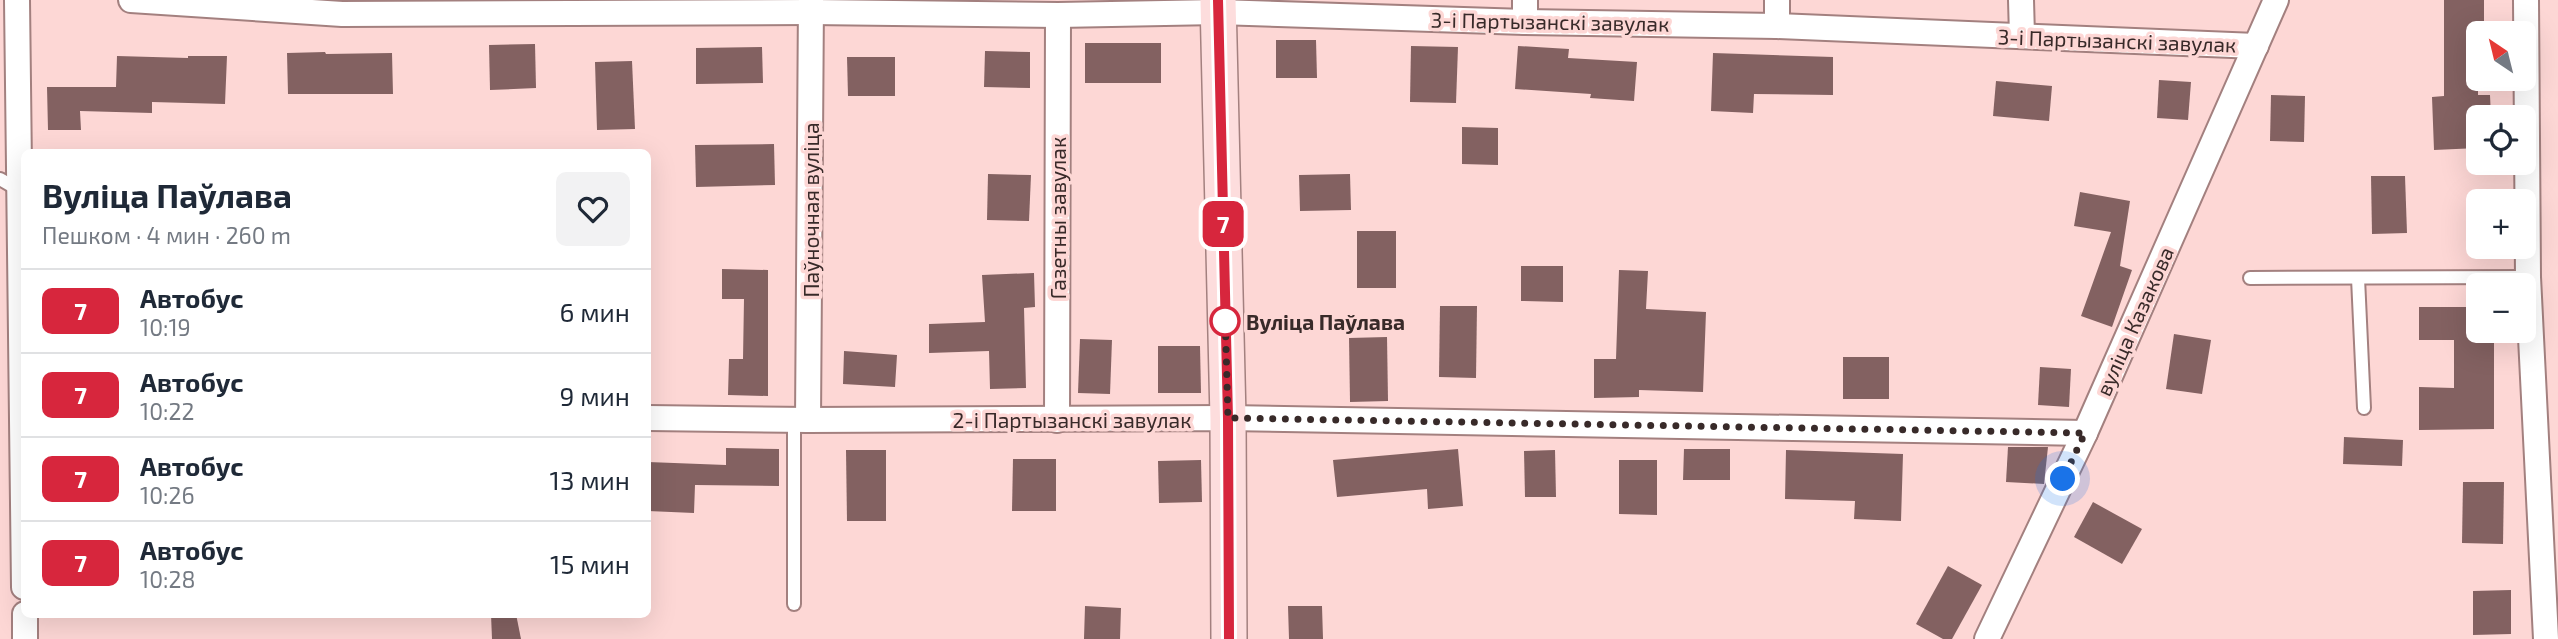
<!DOCTYPE html>
<html lang="ru">
<head>
<meta charset="utf-8">
<style>
	:root { --surface:#fff; --page:#f2f2f3; --text:#1f2937; --muted:#747a83; --line:#e0e1e3 }
	body { margin:0; font-family:"Exo 2",sans-serif; background:var(--page); color:var(--text); height:100vh; display:flex; flex-direction:column; font-size:26px; white-space:nowrap }
	* { box-sizing:border-box; margin:0 }
	p { font-size:23px; color:var(--muted) }
	.icon { flex:none; width:38px; height:38px; fill:none; stroke:currentColor; stroke-width:2; stroke-linecap:round; stroke-linejoin:round }
	.map { position:relative; flex:1; overflow:hidden }
	.side { position:absolute; left:21px; top:149px; width:630px; height:469px; display:flex; flex-direction:column; background:var(--surface); border-radius:10px; box-shadow:0 7px 28px #0002 }
	.side>* { flex:none }
	.badge { padding:0 14px; border-radius:10px; font-size:24px; line-height:46px }
	.needle { width:46px; rotate:325deg }
	.tools { position:absolute; left:2466px; top:21px; display:grid; gap:14px }
	.tools a { display:grid; place-items:center; width:70px; height:70px; border-radius:10px; background:var(--surface); box-shadow:0 7px 28px #0002; font-size:35px }
	.you { position:absolute; width:35px; height:35px; margin:-18px; border:5px solid #fff; border-radius:50%; background:#1a73e8; box-shadow:0 0 0 10px #1a73e833 }
	.map>.badge { position:absolute; translate:-50% -50%; box-shadow:0 0 0 4px #fff }
	.round { display:grid; place-items:center; flex:none; width:74px; height:74px; border-radius:10px; background:var(--page) }
	.head { display:flex; align-items:center; justify-content:space-between; height:119px; padding:0 21px }
	h1 { font-size:33px; font-weight:700; line-height:52px }
	ul { padding:0; list-style:none }
	li { display:flex; align-items:center; gap:21px; height:84px; padding:0 21px; border-top:2px solid var(--line) }
	li div { flex:1 }
	li b { display:block; font-size:26px }
	li em { font-style:normal }
	li .badge { min-width:77px; font-weight:700; text-align:center }
	.map>svg:first-child { display:block }
	.building { fill:#836161 }
	.lines { fill:none; stroke-linecap:round; stroke-linejoin:round }
	.lane-casing { stroke:#a3807f; stroke-width:16 }
	.street-casing { stroke:#a3807f; stroke-width:28 }
	.secondary-casing { stroke:#a3807f; stroke-width:38 }
	.lane { stroke:#fff; stroke-width:12 }
	.street { stroke:#fff; stroke-width:24 }
	.secondary { stroke:#fddddd; stroke-width:35 }
	.line-casing { stroke:#fff; stroke-width:16 }
	.line { stroke:#d7263d; stroke-width:10 }
	.walk { stroke:#382a29; stroke-width:7; stroke-dasharray:0 12.6 }
	.stop-dot { fill:#fff; stroke:#d7263d; stroke-width:3.5 }
	.labels { text-anchor:middle; dominant-baseline:central; stroke-width:7; stroke-linejoin:round; paint-order:stroke }
	.street-label { font-size:21px; fill:#382a29; stroke:#fdd7d5 }
	.stop-label { font-size:21px; font-weight:bold; fill:#382a29; stroke:#fdd7d5; text-anchor:start }
</style>
</head>
<body>
<div class="map">
<svg width="2558" height="639" viewBox="0 0 2558 639">
	<rect width="100%" height="100%" fill="#fdd7d5"/>
	<g class="building">
		<path d="M 2444,0 L 2484,0 L 2484,33 L 2478,33 L 2478,95 L 2490,95 L 2491,117 L 2478,117 L 2478,148 L 2434,150 L 2432,97 L 2444,96 Z"/>
		<path d="M 1276,40 L 1316,40 L 1317,78 L 1276,78 Z"/>
		<rect x="1085" y="43" width="76" height="40"/>
		<path d="M 535,44 L 536,88 L 490,90 L 489,45 Z"/>
		<path d="M 1411,46 L 1458,47 L 1456,103 L 1410,102 Z"/>
		<path d="M 1518,46 L 1569,49 L 1568,58 L 1637,62 L 1634,101 L 1590,98 L 1591,94 L 1515,89 Z"/>
		<path d="M 762,47 L 763,83 L 696,84 L 696,48 Z"/>
		<path d="M 985,51 L 1030,52 L 1030,88 L 984,87 Z"/>
		<path d="M 325,52 L 326,54 L 392,53 L 393,94 L 288,94 L 287,53 Z"/>
		<path d="M 1713,53 L 1833,57 L 1833,95 L 1754,94 L 1753,113 L 1711,111 Z"/>
		<path d="M 117,56 L 188,58 L 188,56 L 227,56 L 225,104 L 152,102 L 152,113 L 80,111 L 81,130 L 48,130 L 47,87 L 116,87 Z"/>
		<path d="M 847,57 L 895,57 L 895,96 L 848,96 Z"/>
		<path d="M 632,61 L 635,129 L 597,130 L 595,62 Z"/>
		<path d="M 2159,80 L 2191,82 L 2188,120 L 2157,118 Z"/>
		<path d="M 1996,81 L 2052,86 L 2049,121 L 1993,116 Z"/>
		<path d="M 2271,95 L 2305,96 L 2304,142 L 2270,141 Z"/>
		<path d="M 1462,127 L 1498,128 L 1498,165 L 1462,164 Z"/>
		<path d="M 774,144 L 775,185 L 696,187 L 695,145 Z"/>
		<path d="M 988,174 L 1031,175 L 1029,221 L 987,220 Z"/>
		<path d="M 1350,174 L 1351,210 L 1300,211 L 1299,175 Z"/>
		<path d="M 2371,176 L 2405,176 L 2407,233 L 2372,234 Z"/>
		<path d="M 2080,192 L 2130,201 L 2120,266 L 2132,270 L 2112,327 L 2081,316 L 2111,232 L 2074,226 Z"/>
		<rect x="1357" y="231" width="39" height="57"/>
		<path d="M 1521,266 L 1563,266 L 1563,302 L 1521,301 Z"/>
		<path d="M 722,269 L 768,270 L 768,396 L 728,395 L 729,359 L 743,359 L 744,299 L 722,299 Z"/>
		<path d="M 1619,270 L 1648,271 L 1646,309 L 1706,312 L 1703,392 L 1639,390 L 1639,397 L 1594,398 L 1594,359 L 1616,359 Z"/>
		<path d="M 1034,273 L 1035,307 L 1024,308 L 1026,388 L 990,389 L 989,351 L 929,353 L 929,324 L 985,322 L 982,275 Z"/>
		<path d="M 1440,306 L 1477,306 L 1476,378 L 1439,377 Z"/>
		<path d="M 2419,307 L 2478,307 L 2478,331 L 2494,331 L 2494,429 L 2419,430 L 2419,387 L 2454,388 L 2454,340 L 2419,340 Z"/>
		<path d="M 2174,334 L 2211,340 L 2202,394 L 2166,389 Z"/>
		<path d="M 1387,337 L 1388,401 L 1350,402 L 1349,338 Z"/>
		<path d="M 1080,339 L 1112,340 L 1110,394 L 1078,393 Z"/>
		<path d="M 1158,346 L 1200,346 L 1201,393 L 1158,393 Z"/>
		<path d="M 844,351 L 897,355 L 895,387 L 843,384 Z"/>
		<rect x="1843" y="357" width="46" height="42"/>
		<path d="M 2040,367 L 2071,369 L 2069,407 L 2038,405 Z"/>
		<path d="M 2344,437 L 2403,440 L 2402,466 L 2343,464 Z"/>
		<path d="M 2008,447 L 2048,447 L 2044,484 L 2006,482 Z"/>
		<path d="M 726,448 L 779,449 L 779,486 L 695,485 L 694,513 L 648,511 L 648,462 L 726,465 Z"/>
		<path d="M 1458,449 L 1463,506 L 1428,509 L 1427,489 L 1337,497 L 1333,460 Z"/>
		<path d="M 1684,449 L 1730,449 L 1730,480 L 1683,480 Z"/>
		<path d="M 846,450 L 886,450 L 886,521 L 847,521 Z"/>
		<path d="M 1555,450 L 1556,497 L 1525,497 L 1524,451 Z"/>
		<path d="M 1786,450 L 1903,454 L 1901,521 L 1854,519 L 1855,501 L 1785,499 Z"/>
		<path d="M 1013,459 L 1056,459 L 1056,511 L 1012,511 Z"/>
		<path d="M 1201,460 L 1202,502 L 1159,503 L 1158,461 Z"/>
		<path d="M 1619,460 L 1657,460 L 1657,515 L 1619,514 Z"/>
		<path d="M 2463,482 L 2504,482 L 2503,544 L 2462,543 Z"/>
		<path d="M 2093,502 L 2142,529 L 2122,564 L 2074,537 Z"/>
		<path d="M 1948,566 L 1982,585 L 1952,639 L 1943,639 L 1916,624 Z"/>
		<path d="M 2511,590 L 2511,634 L 2473,635 L 2473,591 Z"/>
		<path d="M 1085,606 L 1121,608 L 1120,639 L 1084,639 Z"/>
		<path d="M 1288,606 L 1322,606 L 1323,639 L 1289,639 Z"/>
		<path d="M 491,614 L 516,614 L 521,639 L 492,639 Z"/>
	</g>
	<g class="lines">
		<defs>
			<g id="lane">
				<path d="M 0,179 L 19,190"/>
				<path d="M 2250,278 L 2528,277"/>
				<path d="M 2358,278 L 2364,408"/>
				<path d="M 794,604 L 794,420"/>
			</g>
			<g id="street">
				<path d="M 17,0 L 24,587"/>
				<path d="M 131,0 L 342,14 L 811,12 L 1058,15 L 1218,12 L 1525,22 L 1777,26 L 2256,46"/>
				<path d="M 2021,0 L 2022,36"/>
				<path d="M 2526,0 L 2528,277 L 2546,639"/>
				<path d="M 1525,22 L 1525,0"/>
				<path d="M 1777,26 L 1777,0"/>
				<path d="M 648,418 L 808,420 L 1228,418 L 2085,433"/>
				<path d="M 808,420 L 811,0"/>
				<path d="M 1057,420 L 1058,15"/>
				<path d="M 25,614 L 25,639"/>
				<path d="M 1987,639 L 2085,433 L 2276,0"/>
			</g>
			<path id="secondary" d="M 1218,0 L 1228,418 L 1229,639"/>
		</defs>
		<use href="#lane" class="lane-casing"/>
		<use href="#street" class="street-casing"/>
		<use href="#secondary" class="secondary-casing"/>
		<use href="#lane" class="lane"/>
		<use href="#street" class="street"/>
		<use href="#secondary" class="secondary"/>
	</g>
	<g class="lines">
		<defs>
			<path id="line" d="M 1218,0 L 1228,418 L 1229,639"/>
		</defs>
		<use href="#line" class="line-casing"/>
		<use href="#line" class="line"/>
		<path class="walk" d="M 1225,321 L 1225,310 L 1228,418 L 2085,433 L 2063,479"/>
	</g>
	<circle class="stop-dot" cx="1225" cy="321" r="14"/>
	<g class="labels">
		<g class="street-label">
			<text transform="translate(1550 21) rotate(1)">3-і Партызанскі завулак</text>
			<text transform="translate(2117 40) rotate(2)">3-і Партызанскі завулак</text>
			<text transform="translate(810 210) rotate(-90)">Паўночная вуліца</text>
			<text transform="translate(1057 218) rotate(-90)">Газетны завулак</text>
			<text transform="translate(2134 321) rotate(-66)">вуліца Казакова</text>
			<text x="1072" y="419">2-і Партызанскі завулак</text>
		</g>
		<g class="stop-label">
			<text x="1246" y="321">Вуліца Паўлава</text>
		</g>
	</g>
</svg>
<div class="tools">
<a><svg class="needle" viewBox="-14 -14 28 28"><path d="M0-13l5 13h-10z" fill="#e53935"/><path d="M0 13l5-13h-10z" fill="#747a83"/></svg></a>
<a><svg class="icon" aria-label="locate" viewBox="0 0 24 24"><circle cx="12" cy="12" r="6"/><path d="M12 2v4M12 18v4M2 12h4M18 12h4"/></svg></a>
<a>+</a>
<a>−</a>
</div>
<div class="you" style="left:2063px;top:479px"></div>
<b class="badge" style="left:1223px;top:224px;background:#d7263d;color:#fff">7</b>
<section class="side">
<div class="head"><div><h1>Вуліца Паўлава</h1><p>Пешком · 4 мин · 260 m</p></div><a class="round"><svg class="icon" aria-label="heart" viewBox="0 0 24 24"><path d="M12 20l-8-8c-3-5 5-10 8-4 3-6 11-1 8 4z"/></svg></a></div>
<ul>
<li><span class="badge" style="background:#d7263d;color:#fff">7</span><div><b>Автобус</b><p>10:19</p></div><em>6 мин</em></li>
<li><span class="badge" style="background:#d7263d;color:#fff">7</span><div><b>Автобус</b><p>10:22</p></div><em>9 мин</em></li>
<li><span class="badge" style="background:#d7263d;color:#fff">7</span><div><b>Автобус</b><p>10:26</p></div><em>13 мин</em></li>
<li><span class="badge" style="background:#d7263d;color:#fff">7</span><div><b>Автобус</b><p>10:28</p></div><em>15 мин</em></li>
</ul>
</section>
</div>
</body>
</html>
